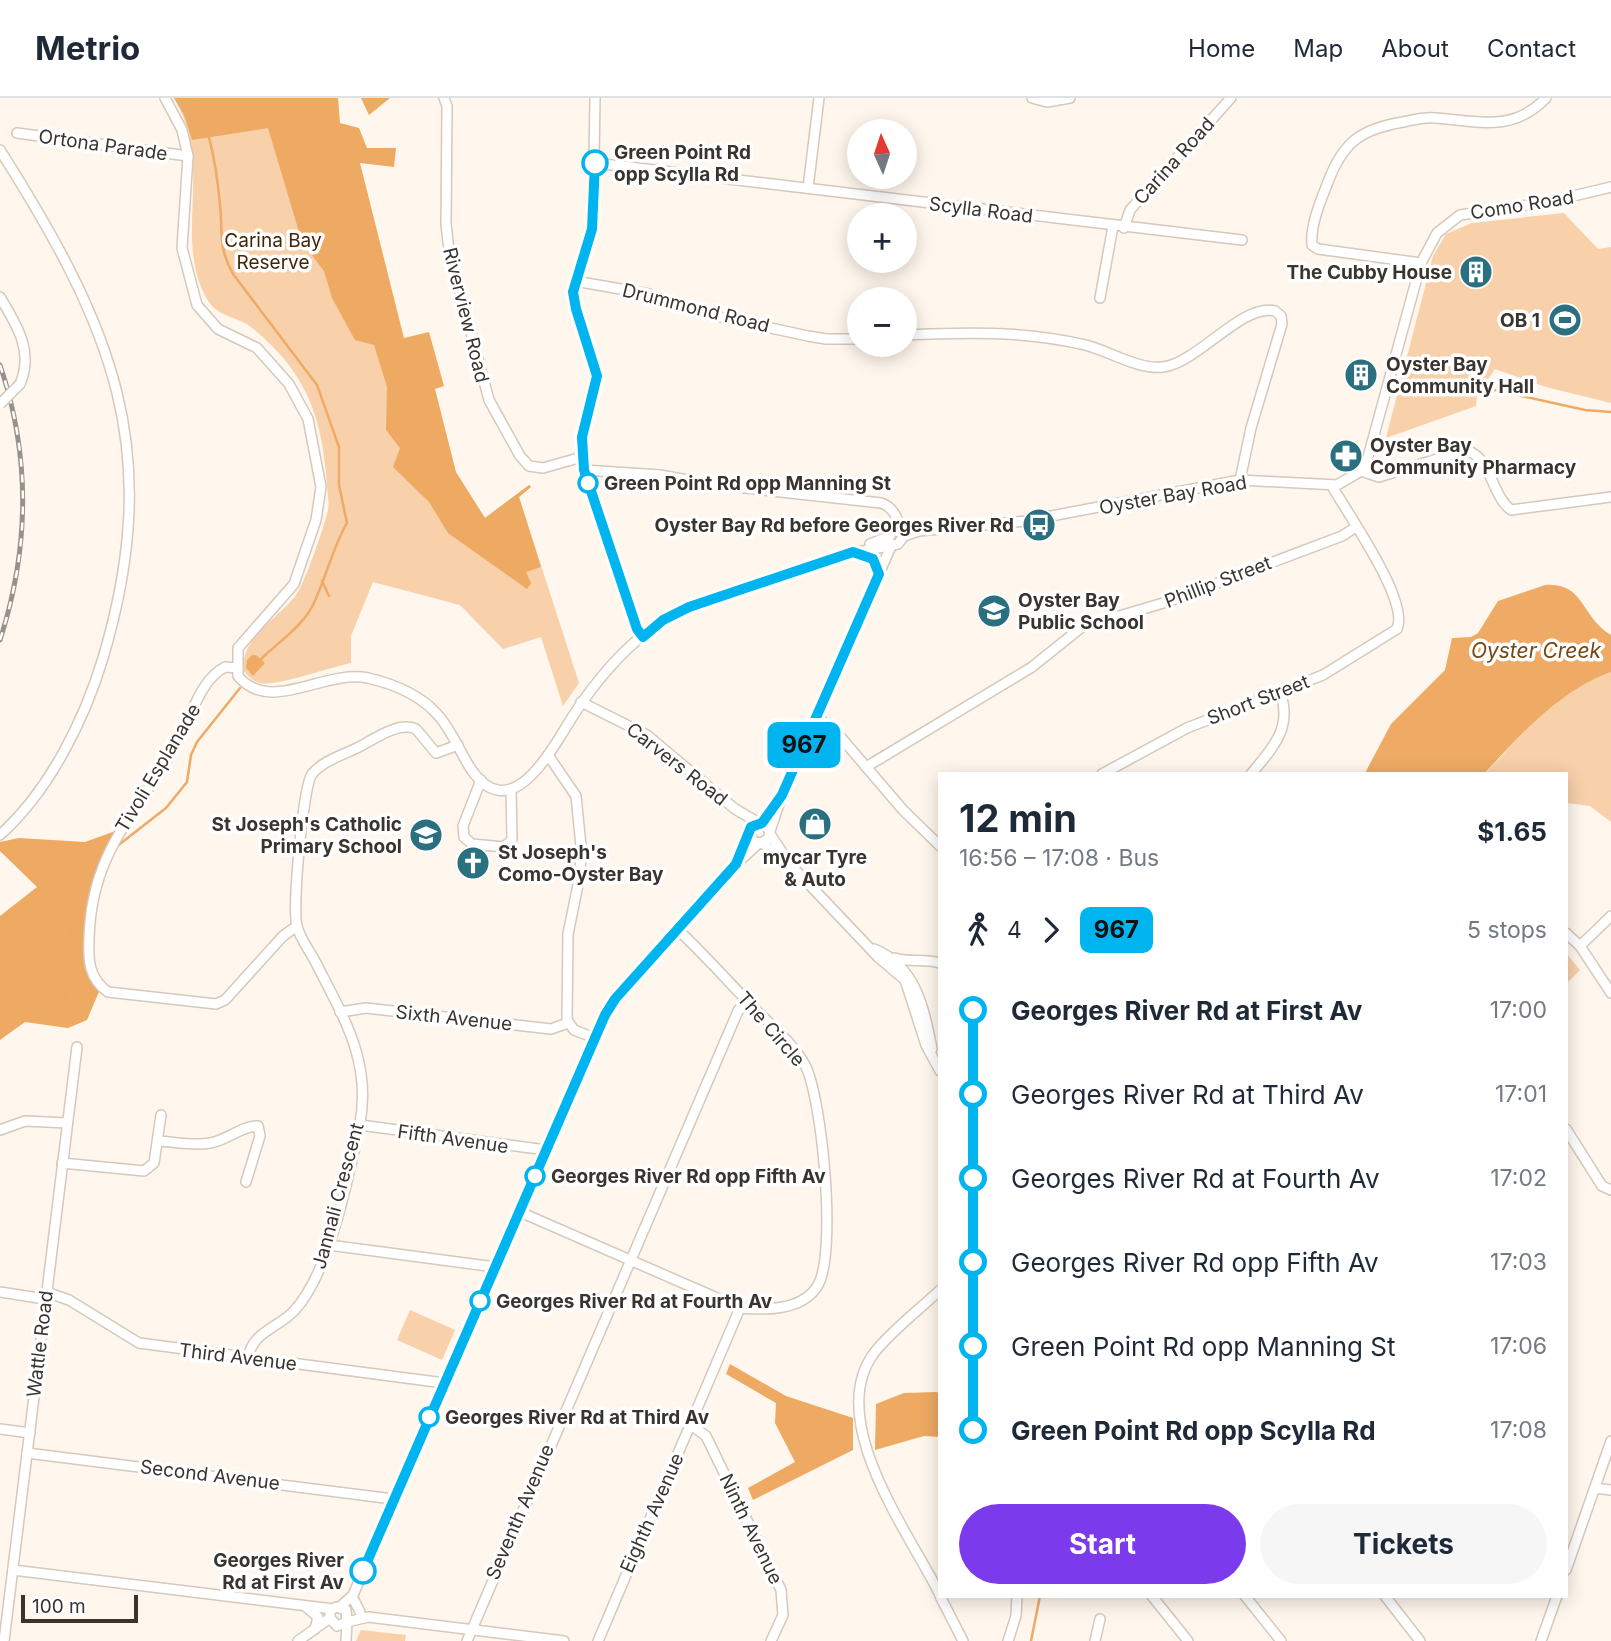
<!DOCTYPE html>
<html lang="en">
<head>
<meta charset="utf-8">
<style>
	:root { --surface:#fff; --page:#f6f6f7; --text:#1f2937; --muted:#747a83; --line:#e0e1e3; --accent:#7c3aed }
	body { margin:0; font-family:Inter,sans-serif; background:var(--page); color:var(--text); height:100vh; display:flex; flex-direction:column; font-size:26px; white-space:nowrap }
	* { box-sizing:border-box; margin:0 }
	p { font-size:23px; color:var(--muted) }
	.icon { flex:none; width:38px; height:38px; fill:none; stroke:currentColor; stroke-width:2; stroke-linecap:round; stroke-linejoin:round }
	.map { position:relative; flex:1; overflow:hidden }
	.side { position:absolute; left:938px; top:674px; width:630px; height:826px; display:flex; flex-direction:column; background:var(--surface); border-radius:0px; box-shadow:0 4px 18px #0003 }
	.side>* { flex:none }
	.badge { padding:0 14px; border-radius:10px; font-size:24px; line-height:46px }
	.needle { width:46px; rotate:357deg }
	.buttons { position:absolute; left:847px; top:21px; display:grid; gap:14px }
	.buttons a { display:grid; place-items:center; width:70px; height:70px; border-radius:50%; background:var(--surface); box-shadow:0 4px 18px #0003; font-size:35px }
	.scale { position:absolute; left:21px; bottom:18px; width:117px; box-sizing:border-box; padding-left:7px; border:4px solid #39342e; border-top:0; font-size:19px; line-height:24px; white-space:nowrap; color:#39342e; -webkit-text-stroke:5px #fff; paint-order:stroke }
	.map>.badge { position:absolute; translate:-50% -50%; box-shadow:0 0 0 4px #fff }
	.legs { display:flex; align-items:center; gap:10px; height:77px; padding:0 21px; font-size:23px }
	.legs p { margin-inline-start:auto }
	.overview { display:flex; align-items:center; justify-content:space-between; height:119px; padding:0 21px }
	h1 { font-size:38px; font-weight:700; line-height:52px }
	.button { display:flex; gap:14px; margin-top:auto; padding:14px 21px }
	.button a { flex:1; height:80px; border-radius:42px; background:var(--accent); color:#fff; font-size:28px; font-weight:700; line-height:80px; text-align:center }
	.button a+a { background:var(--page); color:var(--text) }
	ul { padding:0 21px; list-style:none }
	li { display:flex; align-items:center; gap:24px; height:84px; font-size:26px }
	li i { display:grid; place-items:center; width:10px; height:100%; margin:0 9px; background:currentColor }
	li i::after { content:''; width:18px; height:18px; margin:-9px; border:5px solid; border-radius:50%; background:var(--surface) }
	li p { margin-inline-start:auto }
	li:first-child i { background:linear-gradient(#0000 50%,currentColor 0) }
	li:last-child i { background:linear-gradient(currentColor 50%,#0000 0) }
	header { display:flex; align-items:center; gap:42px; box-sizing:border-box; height:98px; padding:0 35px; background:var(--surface); border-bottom:2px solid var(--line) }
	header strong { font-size:33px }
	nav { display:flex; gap:38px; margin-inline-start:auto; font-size:24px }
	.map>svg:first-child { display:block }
	.green { fill:#f8d0aa }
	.forest { fill:#eea963 }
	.water { fill:#efab65 }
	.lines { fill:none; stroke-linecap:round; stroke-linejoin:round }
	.stream { stroke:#efab65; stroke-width:2.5 }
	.minor-casing { stroke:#d6c8bb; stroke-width:12 }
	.minor { stroke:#fff; stroke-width:9 }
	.rail-casing { stroke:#98918a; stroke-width:5 }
	.rail { stroke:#fff; stroke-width:2.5; stroke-dasharray:8; stroke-linecap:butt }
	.minor-bridge-casing { stroke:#d6c8bb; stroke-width:12; stroke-linecap:butt }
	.minor-bridge { stroke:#fff; stroke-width:9 }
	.line-1-casing { stroke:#fff; stroke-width:16 }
	.line-1 { stroke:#00b5ef; stroke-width:10 }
	.stop-1-dot { fill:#fff; stroke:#00b5ef; stroke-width:3.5 }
	.labels { text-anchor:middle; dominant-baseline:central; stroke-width:7; stroke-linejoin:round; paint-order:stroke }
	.street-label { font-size:19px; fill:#39342e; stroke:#fff }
	.stop-label { font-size:19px; font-weight:bold; fill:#39342e; stroke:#fff; text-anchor:start }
	.park-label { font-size:19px; fill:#412607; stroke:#fff }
	.poi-label { font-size:19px; font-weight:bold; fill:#39342e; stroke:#fff; text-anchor:end }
	.water-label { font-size:21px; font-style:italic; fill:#744713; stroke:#fff }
</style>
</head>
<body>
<header>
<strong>Metrio</strong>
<nav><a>Home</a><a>Map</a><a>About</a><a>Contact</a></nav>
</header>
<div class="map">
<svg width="1611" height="1543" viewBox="0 0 1611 1543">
	<rect width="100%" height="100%" fill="#fff6ed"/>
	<g class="green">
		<path d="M 174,0 L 291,0 L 433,349 L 485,420 L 529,387 L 531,389 L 519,399 L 579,585 L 563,608 L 541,539 L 503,551 L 460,507 L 373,484 L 351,538 L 351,565 C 331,569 275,589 260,585 C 252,583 248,578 243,572 C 243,536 276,523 296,497 C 304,487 325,427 328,412 C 330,401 326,387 326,375 C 320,311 302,270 251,229 C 237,218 218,220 207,201 C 172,139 215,69 174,0 Z"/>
		<path d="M 1564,115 L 1598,151 L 1611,149 L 1611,305 L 1546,289 L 1495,271 L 1477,297 L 1476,308 L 1386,340 L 1433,158 L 1446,136 L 1472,125 Z"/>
		<path d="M 1611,574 L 1611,724 L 1590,708 L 1566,705 L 1566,676 L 1485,676 C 1519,638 1562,591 1611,574 Z"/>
		<path d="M 1566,855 L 1580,872 L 1566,886 Z"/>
		<path d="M 410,1212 L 455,1232 L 442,1262 L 397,1242 Z"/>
		<path d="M 361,1532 L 406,1537 L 405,1543 L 356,1543 Z"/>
	</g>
	<g class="forest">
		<path d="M 174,0 L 338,0 L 340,25 L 359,30 L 367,50 L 396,50 L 394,69 L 360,65 L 404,240 L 429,234 L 444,288 L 435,291 L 456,374 L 485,420 L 529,387 L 531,389 L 519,399 L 541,469 L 526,474 L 531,485 L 527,491 L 448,435 L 429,404 L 393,369 L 400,350 L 386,332 L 387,289 L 374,247 L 355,242 L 332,200 L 324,173 L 302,144 L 268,30 L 192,42 L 184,17 Z"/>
		<path d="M 361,0 L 390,0 L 369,17 Z"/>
		<path d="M 121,731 L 100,772 L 89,859 L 101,889 L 87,922 L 68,930 L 25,924 L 0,942 L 0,818 L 37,789 L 0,753 L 0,744 L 19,740 L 85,744 Z"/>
		<path d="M 730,1266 L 786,1298 L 853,1320 L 853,1352 L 753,1402 L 748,1390 L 795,1364 L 775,1325 L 776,1305 L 726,1276 Z"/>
		<path d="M 937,1294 L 940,1299 L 940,1339 L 924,1338 L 875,1352 L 876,1306 L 904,1295 Z"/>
	</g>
	<g class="water">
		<path d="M 1545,487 C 1585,484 1581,520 1611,537 L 1611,574 C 1562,591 1519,638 1485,675 L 1365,675 L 1391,626 L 1445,572 L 1452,540 L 1471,539 L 1478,535 L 1498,503 Z"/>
		<path d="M 252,557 L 256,557 L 265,565 L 253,578 L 246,570 L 247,562 Z"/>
	</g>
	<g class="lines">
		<g class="stream">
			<path d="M 193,0 C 211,29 217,73 220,107 C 223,136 218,149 233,176 L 317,287 L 339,349 L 339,387 L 347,425 C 332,451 326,480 313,507 C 302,529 277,545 260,562"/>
			<path d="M 1490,291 L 1585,312 L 1611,314"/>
			<path d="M 322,483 L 329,498"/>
			<path d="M 116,749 L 166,710 L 187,684 L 191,657 L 197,644 L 240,590"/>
			<path d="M 65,828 L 71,908"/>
			<path d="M 0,888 C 19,868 45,855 61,832 C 78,807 80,775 105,757"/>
			<path d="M 1031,1543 L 1040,1498"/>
		</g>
		<defs>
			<g id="minor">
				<path d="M 165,0 L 182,32 L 188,58 L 182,150 L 197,207 L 218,231 L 257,250 L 289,286 L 308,321 L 321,389 L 316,422 L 294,486 L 238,550 L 238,578 C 270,617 324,571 368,580 C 394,586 419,596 437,616 C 453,633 460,656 473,674 C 508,721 542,667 560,639 C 590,588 633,533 689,509 L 853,455 L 898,446 L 904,438"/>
				<path d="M 444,0 L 447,8 L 446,126 L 449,152 L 489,302 L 520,358 L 529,368 L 543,370 L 582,359"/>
				<path d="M 595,0 L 593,121 L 573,194 L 597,278 L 581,352 L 584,372 L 611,459 L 634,524 L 643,539"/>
				<path d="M 1032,0 L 1047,4 L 1070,0"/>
				<path d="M 17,35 L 188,58"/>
				<path d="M 0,52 C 112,229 165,351 103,560 C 84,623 49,693 0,737"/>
				<path d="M 595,65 L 1242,142"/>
				<path d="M 808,90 L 819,0"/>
				<path d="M 1124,130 L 1130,112 L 1231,0"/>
				<path d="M 1421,165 L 1318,151 L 1312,147 C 1310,127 1321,102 1328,84 C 1343,44 1361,31 1403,24 C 1413,22 1424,19 1435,20 C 1477,23 1513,35 1546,0"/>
				<path d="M 575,183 L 649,196 L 692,213 L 808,238 L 826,241 L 859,241"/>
				<path d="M 0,199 C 17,228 34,253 20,286"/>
				<path d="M 1100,200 L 1113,128"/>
				<path d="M 905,237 C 964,234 1023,233 1081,246 C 1107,251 1136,272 1163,269 C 1199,264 1242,205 1275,213 L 1281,218 L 1282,226 L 1251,330 L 1240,382"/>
				<path d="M 584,372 L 660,377 L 709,386 L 881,405 C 895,409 899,425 904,438"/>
				<path d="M 1361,373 L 1379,379 L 1466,352 C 1492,360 1491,397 1511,412 L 1611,399"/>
				<path d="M 904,438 L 919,433 L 1025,423 L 1240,382 L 1337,387 L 1361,373 L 1368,359 L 1421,165 L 1437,135 L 1460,117 L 1548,104 L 1611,89"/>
				<path d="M 870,446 L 890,438"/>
				<path d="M 858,455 L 873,461 L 879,476"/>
				<path d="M 237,570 L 225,569 C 198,583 190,624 175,649 C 134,719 91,755 89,841 C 88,862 89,881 108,894 L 216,906 L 225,902 L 283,838 L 297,828"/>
				<path d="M 581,604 L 647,637 L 735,711 L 759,725"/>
				<path d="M 816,620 L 832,629 L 903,712 L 940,748"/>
				<path d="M 548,657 L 576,698 L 581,748 L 580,777 L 568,836 L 567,922 L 574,932 L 595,940"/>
				<path d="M 866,669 L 1032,569 L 1082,529 L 1170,503 L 1342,438 L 1356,429"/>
				<path d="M 1102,676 L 1187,630 L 1323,577 L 1397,531 C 1410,503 1347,415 1332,388"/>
				<path d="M 1251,676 C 1273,650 1293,629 1280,594"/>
				<path d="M 481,682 L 463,728 L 464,739 L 472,746 L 504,749 L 512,742 L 511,691"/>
				<path d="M 762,725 L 777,704"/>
				<path d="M 770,733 L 782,697 L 892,446"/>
				<path d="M 770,736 L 786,760"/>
				<path d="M 762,745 L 786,762 L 878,859 L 905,882 L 926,947 L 940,973"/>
				<path d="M 737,764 L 753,727 L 764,726 L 770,733 L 769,740 L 762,745 L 754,744 L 749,736"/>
				<path d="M 1566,835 L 1580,848 L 1611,895"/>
				<path d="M 1580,848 L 1611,818"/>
				<path d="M 874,851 C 916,868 924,910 932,951"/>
				<path d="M 894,860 C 910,865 924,860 940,865"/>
				<path d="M 340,914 L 366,910 L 551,931 L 568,925"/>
				<path d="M 360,1027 L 546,1052"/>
				<path d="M 1566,1031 L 1602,1088 L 1611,1092"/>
				<path d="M 0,1032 L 25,1023 L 67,1025"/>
				<path d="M 159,1043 C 175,1044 194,1048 210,1045 C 226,1043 243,1027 258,1028 L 260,1038 L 246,1084"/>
				<path d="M 62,1065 L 144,1073 L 154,1065 L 161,1017"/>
				<path d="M 520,1114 L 740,1210 C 766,1212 803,1213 818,1187 C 837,1154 822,999 805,967 C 791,942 767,924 748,904 C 724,879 702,854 677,831"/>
				<path d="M 329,1147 L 495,1169"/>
				<path d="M 940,1192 C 919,1212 892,1232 874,1255 C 824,1323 910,1436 940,1497"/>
				<path d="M 0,1194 L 45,1201"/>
				<path d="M 46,1194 L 69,1202 L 139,1245 L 444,1285"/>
				<path d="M 248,1260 C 252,1234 278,1230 294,1213 C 329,1176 348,1081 359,1030 C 373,966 344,920 316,865 C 310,853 300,841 297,828 C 292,811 303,688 312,676 C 323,663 342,657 357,650 C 373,642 398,623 416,631 L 436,655 L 458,647"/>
				<path d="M 691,1327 L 706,1338 L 781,1492 L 783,1517 L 771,1543"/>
				<path d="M 0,1331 L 30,1335"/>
				<path d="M 27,1355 L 393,1401"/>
				<path d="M 1595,1390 L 1611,1392"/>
				<path d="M 13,1472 L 333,1511"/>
				<path d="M 1566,1472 L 1611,1343"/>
				<path d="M 940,1498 L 963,1543"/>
				<path d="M 1152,1498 L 1188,1543"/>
				<path d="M 1245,1498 L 1281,1543"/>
				<path d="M 1385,1498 L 1420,1543"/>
				<path d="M 354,1502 L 360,1514"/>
				<path d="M 305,1508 L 318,1519 L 315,1531"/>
				<path d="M 340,1509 L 353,1497 L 605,917 L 658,852 L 736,766 L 759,745"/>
				<path d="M 330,1520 L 337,1528 L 347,1524 L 346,1512 L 336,1509"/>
				<path d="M 347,1524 L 368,1519 L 564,1543"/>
				<path d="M 4,1543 L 77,949"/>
				<path d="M 298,1543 L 330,1520 L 330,1516"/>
				<path d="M 346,1543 L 347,1524"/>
				<path d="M 467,1543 L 738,913 L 746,902"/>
				<path d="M 598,1543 L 740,1210"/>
				<path d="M 1008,1543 L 1016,1518 L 1017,1498"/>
				<path d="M 1095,1543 L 1100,1521"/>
				<path d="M 1541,1543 L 1557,1498"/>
			</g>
		</defs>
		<use href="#minor" class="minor-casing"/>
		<use href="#minor" class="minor"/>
		<defs>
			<path id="rail" d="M 0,267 C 31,359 30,449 0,542"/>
		</defs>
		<use href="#rail" class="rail-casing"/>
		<use href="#rail" class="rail"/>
		<defs>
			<path id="minor-bridge" d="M 0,306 L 20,286"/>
		</defs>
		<use href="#minor-bridge" class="minor-bridge-casing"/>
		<use href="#minor-bridge" class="minor-bridge"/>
	</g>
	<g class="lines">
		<defs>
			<path id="line-1" d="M 363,1473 L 605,917 L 615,901 L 736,766 L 751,729 L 762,725 L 782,697 L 879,476 L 873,461 L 853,454 L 689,509 L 663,522 L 643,539 L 637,531 L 584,372 L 582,339 L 597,278 L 576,211 L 573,194 L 592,131 L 595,65"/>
		</defs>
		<use href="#line-1" class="line-1-casing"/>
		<use href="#line-1" class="line-1"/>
	</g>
	<defs>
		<symbol id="building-disc" viewBox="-11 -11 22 22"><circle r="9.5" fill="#2b707f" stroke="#fff"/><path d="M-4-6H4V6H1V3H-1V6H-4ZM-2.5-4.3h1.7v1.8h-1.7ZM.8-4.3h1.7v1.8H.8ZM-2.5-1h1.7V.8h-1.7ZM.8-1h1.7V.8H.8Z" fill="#fff"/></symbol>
		<symbol id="stadium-disc" viewBox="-11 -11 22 22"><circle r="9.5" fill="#2b707f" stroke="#fff"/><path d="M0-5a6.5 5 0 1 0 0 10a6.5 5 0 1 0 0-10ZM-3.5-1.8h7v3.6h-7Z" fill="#fff"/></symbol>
		<symbol id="pharmacy-disc" viewBox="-11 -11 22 22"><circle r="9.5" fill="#2b707f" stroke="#fff"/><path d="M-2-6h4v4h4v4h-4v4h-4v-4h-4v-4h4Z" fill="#fff"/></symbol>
		<symbol id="bus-disc" viewBox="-11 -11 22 22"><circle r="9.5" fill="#2b707f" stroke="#fff"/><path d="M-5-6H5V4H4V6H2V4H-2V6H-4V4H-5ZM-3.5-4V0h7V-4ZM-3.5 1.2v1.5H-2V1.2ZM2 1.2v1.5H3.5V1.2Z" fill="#fff"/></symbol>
		<symbol id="school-disc" viewBox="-11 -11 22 22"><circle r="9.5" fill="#2b707f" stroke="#fff"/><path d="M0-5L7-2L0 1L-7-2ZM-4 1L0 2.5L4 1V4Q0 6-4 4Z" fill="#fff"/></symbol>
		<symbol id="shop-disc" viewBox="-11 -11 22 22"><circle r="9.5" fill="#2b707f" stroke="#fff"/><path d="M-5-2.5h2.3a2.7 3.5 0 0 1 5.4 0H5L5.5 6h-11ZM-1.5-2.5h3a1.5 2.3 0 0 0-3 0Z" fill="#fff"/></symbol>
		<symbol id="church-disc" viewBox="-11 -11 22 22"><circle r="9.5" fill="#2b707f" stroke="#fff"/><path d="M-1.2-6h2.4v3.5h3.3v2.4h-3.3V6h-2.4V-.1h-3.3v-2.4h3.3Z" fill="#fff"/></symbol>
	</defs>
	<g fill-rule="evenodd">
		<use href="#building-disc" x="1457" y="155" width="38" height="38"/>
		<use href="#stadium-disc" x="1546" y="203" width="38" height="38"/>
		<use href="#building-disc" x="1342" y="258" width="38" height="38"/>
		<use href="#pharmacy-disc" x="1327" y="339" width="38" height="38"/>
		<use href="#bus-disc" x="1020" y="408" width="38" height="38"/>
		<use href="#school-disc" x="975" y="494" width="38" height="38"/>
		<use href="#shop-disc" x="796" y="707" width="38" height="38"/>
		<use href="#school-disc" x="407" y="718" width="38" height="38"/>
		<use href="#church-disc" x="454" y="746" width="38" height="38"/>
	</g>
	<g class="stop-1-dot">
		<circle cx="595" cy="65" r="12"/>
		<circle cx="588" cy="385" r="9"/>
		<circle cx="535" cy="1078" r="9"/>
		<circle cx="480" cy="1203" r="9"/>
		<circle cx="429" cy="1319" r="9"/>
		<circle cx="363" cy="1473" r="12"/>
	</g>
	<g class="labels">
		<g class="street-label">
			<text transform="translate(103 47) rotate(8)">Ortona Parade</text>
			<text transform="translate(1174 63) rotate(-48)">Carina Road</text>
			<text transform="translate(1522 107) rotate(-9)">Como Road</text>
			<text transform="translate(981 112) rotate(7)">Scylla Road</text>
			<text transform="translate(696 210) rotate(14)">Drummond Road</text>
			<text transform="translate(466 217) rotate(76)">Riverview Road</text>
			<text transform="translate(1173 397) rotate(-10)">Oyster Bay Road</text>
			<text transform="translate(1218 484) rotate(-21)">Phillip Street</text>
			<text transform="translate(1258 602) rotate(-21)">Short Street</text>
			<text transform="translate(677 666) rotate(38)">Carvers Road</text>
			<text transform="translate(158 670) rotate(-59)">Tivoli Esplanade</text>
			<text transform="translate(454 920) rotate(6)">Sixth Avenue</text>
			<text transform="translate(771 931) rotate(49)">The Circle</text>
			<text transform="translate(453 1041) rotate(8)">Fifth Avenue</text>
			<text transform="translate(338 1098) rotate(-75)">Jannali Crescent</text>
			<text transform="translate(40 1246) rotate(-83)">Wattle Road</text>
			<text transform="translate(238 1259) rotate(7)">Third Avenue</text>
			<text transform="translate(210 1377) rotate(7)">Second Avenue</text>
			<text transform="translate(520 1414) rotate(-67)">Seventh Avenue</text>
			<text transform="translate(652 1415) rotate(-66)">Eighth Avenue</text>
			<text transform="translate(751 1431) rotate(64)">Ninth Avenue</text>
		</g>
		<g class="stop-label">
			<text x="614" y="54">Green Point Rd<tspan x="614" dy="22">opp Scylla Rd</tspan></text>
			<text x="604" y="385">Green Point Rd opp Manning St</text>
			<text x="551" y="1078">Georges River Rd opp Fifth Av</text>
			<text x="496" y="1203">Georges River Rd at Fourth Av</text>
			<text x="445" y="1319">Georges River Rd at Third Av</text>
			<text x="344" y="1462" text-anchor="end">Georges River<tspan x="344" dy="22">Rd at First Av</tspan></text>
		</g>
		<g class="park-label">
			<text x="273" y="142">Carina Bay<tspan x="273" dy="22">Reserve</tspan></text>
		</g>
		<g class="poi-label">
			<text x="1452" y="174">The Cubby House</text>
			<text x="1540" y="222">OB 1</text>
			<text x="1386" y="266" text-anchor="start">Oyster Bay<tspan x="1386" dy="22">Community Hall</tspan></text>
			<text x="1370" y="347" text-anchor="start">Oyster Bay<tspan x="1370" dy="22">Community Pharmacy</tspan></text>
			<text x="1014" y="427">Oyster Bay Rd before Georges River Rd</text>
			<text x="1018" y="502" text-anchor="start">Oyster Bay<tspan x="1018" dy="22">Public School</tspan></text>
			<text x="402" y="726">St Joseph's Catholic<tspan x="402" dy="22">Primary School</tspan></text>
			<text x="498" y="754" text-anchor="start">St Joseph's<tspan x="498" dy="22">Como-Oyster Bay</tspan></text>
			<text x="815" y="759" text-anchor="middle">mycar Tyre<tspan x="815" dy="22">&amp; Auto</tspan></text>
		</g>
		<g class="water-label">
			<text x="1536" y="552">Oyster Creek</text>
		</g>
	</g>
</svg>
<div class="buttons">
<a><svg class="needle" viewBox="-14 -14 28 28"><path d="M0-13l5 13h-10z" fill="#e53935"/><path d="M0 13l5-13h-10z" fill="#747a83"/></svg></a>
<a>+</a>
<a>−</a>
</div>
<div class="scale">100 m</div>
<b class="badge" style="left:804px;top:647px;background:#00b5ef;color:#111">967</b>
<section class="side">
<div class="overview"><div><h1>12 min</h1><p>16:56 – 17:08 · Bus</p></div><b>$1.65</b></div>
<div class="legs"><svg class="icon" aria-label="walk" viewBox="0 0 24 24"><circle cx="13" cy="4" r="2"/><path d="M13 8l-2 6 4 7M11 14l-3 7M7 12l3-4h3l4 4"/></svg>4<svg class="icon" aria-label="forward" viewBox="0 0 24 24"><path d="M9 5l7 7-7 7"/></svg><b class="badge" style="background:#00b5ef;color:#111">967</b><p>5 stops</p></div>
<ul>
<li><i style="color:#00b5ef"></i><b>Georges River Rd at First Av</b><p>17:00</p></li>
<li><i style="color:#00b5ef"></i><span>Georges River Rd at Third Av</span><p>17:01</p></li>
<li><i style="color:#00b5ef"></i><span>Georges River Rd at Fourth Av</span><p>17:02</p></li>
<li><i style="color:#00b5ef"></i><span>Georges River Rd opp Fifth Av</span><p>17:03</p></li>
<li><i style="color:#00b5ef"></i><span>Green Point Rd opp Manning St</span><p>17:06</p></li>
<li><i style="color:#00b5ef"></i><b>Green Point Rd opp Scylla Rd</b><p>17:08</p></li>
</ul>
<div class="button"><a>Start</a><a>Tickets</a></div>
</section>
</div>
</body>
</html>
